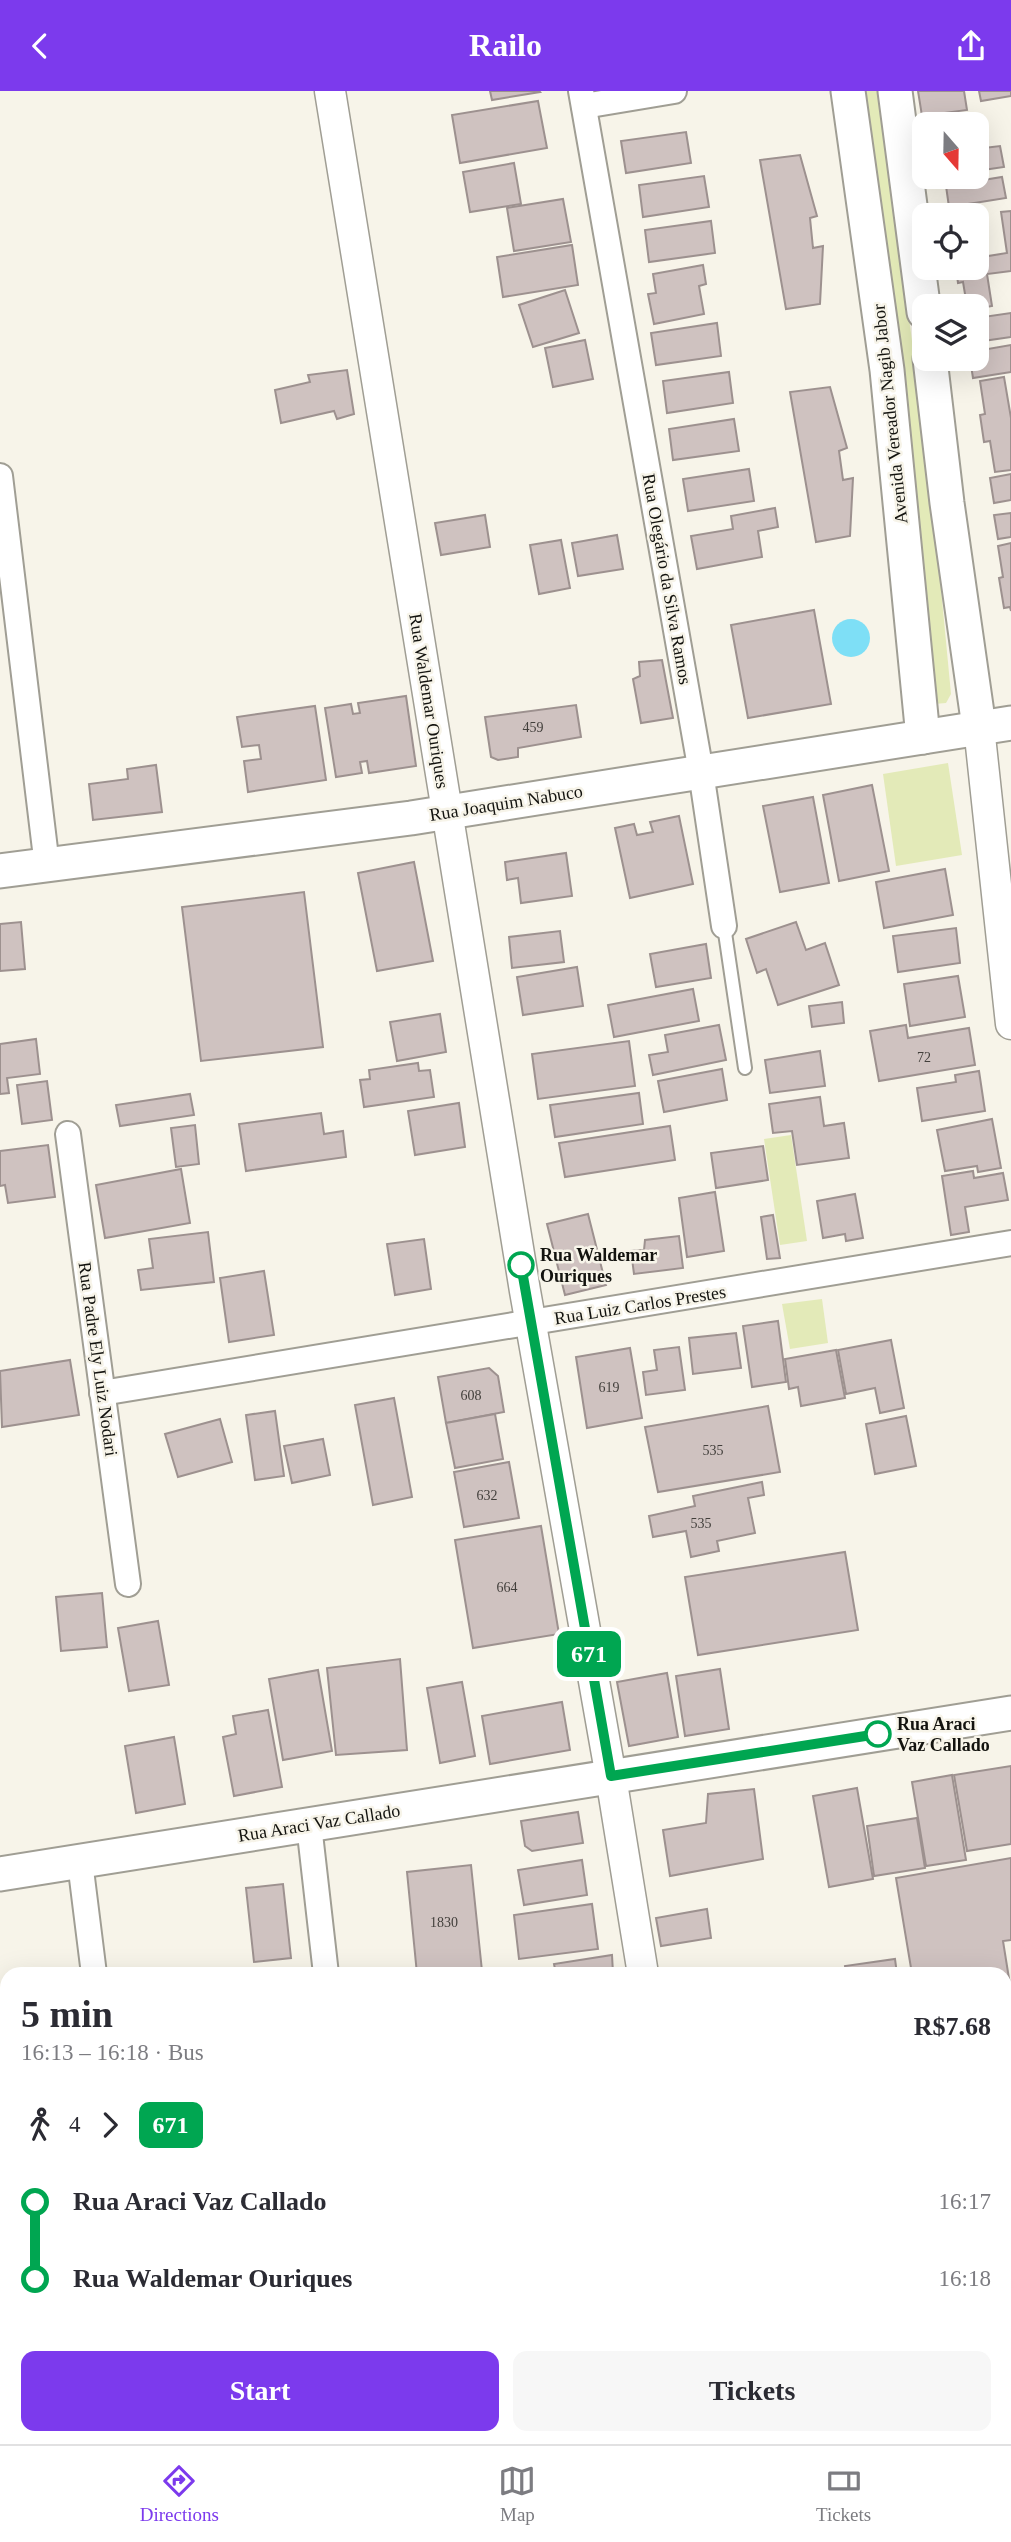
<!DOCTYPE html>
<html lang="en">
<head>
<meta charset="utf-8">
<style>
	:root { --surface:#fff; --page:#f7f7f7; --text:#2b2b33; --muted:#7c7c81; --line:#e1e1e2; --accent:#7c3aed }
	body { margin:0; font-family:"Times New Roman",serif; background:var(--page); color:var(--text); height:100vh; display:flex; flex-direction:column; font-size:26px; white-space:nowrap }
	* { box-sizing:border-box; margin:0 }
	p { font-size:23px; color:var(--muted) }
	.icon { flex:none; width:38px; height:38px; fill:none; stroke:currentColor; stroke-width:2; stroke-linecap:round; stroke-linejoin:round }
	.map { position:relative; flex:1; overflow:hidden }
	.panel { position:absolute; left:0px; top:1876px; width:1012px; height:478px; display:flex; flex-direction:column; background:var(--surface); border-radius:21px 21px 0 0; box-shadow:0 7px 28px #0002 }
	.panel>* { flex:none }
	.badge { padding:0 14px; border-radius:10px; font-size:24px; line-height:46px }
	.needle { width:46px; rotate:160deg }
	.buttons { position:absolute; left:912px; top:21px; display:grid; gap:14px }
	.buttons a { display:grid; place-items:center; width:77px; height:77px; border-radius:14px; background:var(--surface); box-shadow:0 7px 28px #0002; font-size:35px }
	.map>.badge { position:absolute; translate:-50% -50%; box-shadow:0 0 0 4px #fff }
	.legs { display:flex; align-items:center; gap:10px; height:77px; padding:0 21px; font-size:23px }
	.legs p { margin-inline-start:auto }
	.overview { display:flex; align-items:center; justify-content:space-between; height:119px; padding:0 21px }
	h1 { font-size:38px; font-weight:800; line-height:52px }
	.primary-button { display:flex; gap:14px; margin-top:auto; padding:14px 21px }
	.primary-button a { flex:1; height:80px; border-radius:14px; background:var(--accent); color:#fff; font-size:28px; font-weight:800; line-height:80px; text-align:center }
	.primary-button a+a { background:var(--page); color:var(--text) }
	ul { padding:0 21px; list-style:none }
	li { display:flex; align-items:center; gap:24px; height:77px; font-size:26px }
	li i { display:grid; place-items:center; width:10px; height:100%; margin:0 9px; background:currentColor }
	li i::after { content:''; width:18px; height:18px; margin:-9px; border:5px solid; border-radius:50%; background:var(--surface) }
	li p { margin-inline-start:auto }
	li:first-child i { background:linear-gradient(#0000 50%,currentColor 0) }
	li:last-child i { background:linear-gradient(currentColor 50%,#0000 0) }
	header { display:flex; justify-content:space-between; align-items:center; height:91px; padding:0 21px; background:var(--accent); color:#fff; font-size:32px; font-weight:800 }
	.tab-bar { display:flex; justify-content:space-around; align-items:center; height:98px; border-top:2px solid var(--line); background:var(--surface); font-size:19px; color:var(--muted) }
	.tab-bar a { display:grid; justify-items:center; gap:4px }
	.tab-bar .selected { color:var(--accent) }
	.map>svg:first-child { display:block }
	.green { fill:#e3eab8 }
	.water { fill:#7edff6 }
	.building { fill:#cfc2c0; stroke:#9d918f; stroke-width:2 }
	.lines { fill:none; stroke-linecap:round; stroke-linejoin:round }
	.service-casing { stroke:#a09e94; stroke-width:16 }
	.minor-casing { stroke:#a09e94; stroke-width:28 }
	.tertiary-casing { stroke:#a09e94; stroke-width:33 }
	.secondary-casing { stroke:#a09e94; stroke-width:37 }
	.service { stroke:#fff; stroke-width:12 }
	.minor { stroke:#fff; stroke-width:24 }
	.tertiary { stroke:#fff; stroke-width:30 }
	.secondary { stroke:#fff; stroke-width:33 }
	.line-1-casing { stroke:#fff; stroke-width:16 }
	.line-1 { stroke:#00a651; stroke-width:10 }
	.stop-1-dot { fill:#fff; stroke:#00a651; stroke-width:3.5 }
	.labels { text-anchor:middle; dominant-baseline:central; stroke-width:5; stroke-linejoin:round; paint-order:stroke }
	.number-label { font-size:14px; fill:#423f3b }
	.street-label { font-size:18px; fill:#13130f; stroke:#f7f4e9 }
	.stop-label { font-size:18px; font-weight:bold; fill:#13130f; stroke:#f7f4e9; text-anchor:start }
</style>
</head>
<body>
<header><svg class="icon" aria-label="back" viewBox="0 0 24 24"><path d="M15 5l-7 7 7 7"/></svg>Railo<svg class="icon" aria-label="share" viewBox="0 0 24 24"><path d="M12 15V3M7 8l5-5 5 5M5 13v7h14v-7"/></svg></header>
<div class="map">
<svg width="1011" height="2353" viewBox="0 0 1011 2353">
	<rect width="100%" height="100%" fill="#f7f4e9"/>
	<g class="green">
		<path d="M 856,0 L 880,0 L 933,414 L 951,603 L 946,612 L 934,613 Z"/>
		<path d="M 948,672 L 962,764 L 896,775 L 883,683 Z"/>
		<path d="M 791,1044 L 807,1150 L 780,1154 L 764,1048 Z"/>
		<path d="M 822,1208 L 828,1252 L 790,1258 L 782,1213 Z"/>
		<path d="M 1011,2241 L 1011,2353 L 975,2353 L 974,2347 L 1004,2347 L 1005,2242 Z"/>
	</g>
	<circle class="water" cx="851" cy="547" r="19"/>
	<g class="building">
		<path d="M 490,0 L 539,0 L 540,1 L 492,9 Z"/>
		<path d="M 918,0 L 964,0 L 967,19 L 922,25 Z"/>
		<path d="M 979,0 L 1011,0 L 1011,5 L 981,10 Z"/>
		<path d="M 538,10 L 547,57 L 460,72 L 452,24 Z"/>
		<path d="M 686,41 L 691,72 L 626,82 L 621,50 Z"/>
		<path d="M 1000,55 L 1004,76 L 976,80 L 976,58 Z"/>
		<path d="M 800,64 L 817,125 L 810,127 L 813,157 L 823,155 L 820,213 L 786,218 L 760,69 Z"/>
		<path d="M 514,72 L 521,113 L 470,121 L 463,81 Z"/>
		<path d="M 704,85 L 709,116 L 643,126 L 639,94 Z"/>
		<path d="M 1002,86 L 1006,107 L 949,116 L 946,95 Z"/>
		<path d="M 563,108 L 571,151 L 514,160 L 507,117 Z"/>
		<path d="M 1011,120 L 1011,180 L 987,183 L 992,215 L 976,218 L 976,215 L 967,215 L 963,191 L 958,192 L 956,177 L 976,177 L 976,124 L 970,124 L 982,122 L 988,165 L 1007,162 L 1001,121 Z"/>
		<path d="M 711,130 L 715,162 L 649,171 L 645,139 Z"/>
		<path d="M 572,154 L 578,194 L 503,206 L 497,166 Z"/>
		<path d="M 703,174 L 706,193 L 699,195 L 704,223 L 654,233 L 648,203 L 656,202 L 653,183 Z"/>
		<path d="M 565,199 L 579,242 L 533,256 L 519,214 Z"/>
		<path d="M 1011,222 L 1011,246 L 976,251 L 976,227 Z"/>
		<path d="M 717,232 L 721,265 L 656,274 L 651,242 Z"/>
		<path d="M 585,249 L 593,288 L 553,296 L 545,257 Z"/>
		<path d="M 1011,254 L 1011,281 L 973,287 L 970,268 L 976,268 L 976,260 Z"/>
		<path d="M 347,279 L 354,323 L 337,328 L 334,320 L 281,332 L 275,299 L 310,291 L 308,284 Z"/>
		<path d="M 729,281 L 733,312 L 667,322 L 663,290 Z"/>
		<path d="M 1004,286 L 1011,327 L 1011,379 L 995,381 L 990,350 L 984,351 L 980,324 L 985,323 L 980,290 Z"/>
		<path d="M 830,296 L 847,357 L 839,360 L 843,389 L 853,387 L 850,445 L 816,451 L 790,301 Z"/>
		<path d="M 734,328 L 739,360 L 673,369 L 669,338 Z"/>
		<path d="M 749,378 L 754,410 L 688,420 L 683,388 Z"/>
		<path d="M 1011,383 L 1011,409 L 994,412 L 990,387 Z"/>
		<path d="M 775,417 L 778,436 L 758,440 L 762,466 L 697,478 L 691,445 L 733,438 L 731,425 Z"/>
		<path d="M 1011,422 L 1011,446 L 998,448 L 994,424 Z"/>
		<path d="M 485,424 L 490,456 L 441,464 L 435,432 Z"/>
		<path d="M 617,444 L 623,478 L 578,485 L 572,452 Z"/>
		<path d="M 561,449 L 570,497 L 539,503 L 530,454 Z"/>
		<path d="M 1011,452 L 1011,520 L 1010,516 L 1004,517 L 999,487 L 1003,486 L 998,455 Z"/>
		<path d="M 814,519 L 831,613 L 748,627 L 731,534 Z"/>
		<path d="M 662,569 L 673,627 L 641,632 L 633,588 L 640,585 L 639,571 Z"/>
		<path d="M 406,605 L 416,675 L 369,682 L 367,670 L 360,671 L 362,682 L 336,686 L 325,617 L 351,613 L 353,623 L 360,622 L 358,612 Z"/>
		<path d="M 576,614 L 581,646 L 518,657 L 518,666 L 498,669 L 491,666 L 485,626 Z"/>
		<path d="M 315,615 L 326,689 L 248,701 L 244,670 L 261,668 L 259,654 L 242,656 L 237,626 Z"/>
		<path d="M 156,674 L 162,721 L 93,729 L 89,693 L 128,688 L 127,678 Z"/>
		<path d="M 872,694 L 889,780 L 839,790 L 823,704 Z"/>
		<path d="M 813,706 L 829,792 L 780,801 L 763,715 Z"/>
		<path d="M 679,725 L 693,793 L 630,807 L 615,737 L 634,733 L 637,744 L 653,741 L 650,731 Z"/>
		<path d="M 566,762 L 572,805 L 521,812 L 518,787 L 507,789 L 505,771 Z"/>
		<path d="M 414,771 L 433,870 L 377,880 L 358,782 Z"/>
		<path d="M 945,778 L 953,824 L 884,837 L 876,791 Z"/>
		<path d="M 304,801 L 323,956 L 201,970 L 182,816 Z"/>
		<path d="M 21,831 L 25,878 L 0,880 L 0,833 Z"/>
		<path d="M 796,831 L 806,859 L 825,852 L 839,894 L 778,914 L 766,878 L 757,882 L 746,848 Z"/>
		<path d="M 956,837 L 960,872 L 898,881 L 893,845 Z"/>
		<path d="M 560,840 L 564,871 L 512,877 L 509,846 Z"/>
		<path d="M 706,853 L 711,887 L 656,896 L 650,863 Z"/>
		<path d="M 577,876 L 583,915 L 523,924 L 517,886 Z"/>
		<path d="M 958,885 L 965,926 L 910,935 L 904,893 Z"/>
		<path d="M 693,898 L 699,930 L 614,946 L 608,914 Z"/>
		<path d="M 842,911 L 844,932 L 812,936 L 809,915 Z"/>
		<path d="M 440,923 L 446,961 L 397,970 L 390,931 Z"/>
		<path d="M 719,934 L 726,969 L 653,984 L 649,964 L 668,961 L 665,944 Z"/>
		<path d="M 906,934 L 908,947 L 969,937 L 975,974 L 879,990 L 870,940 Z"/>
		<path d="M 36,948 L 40,983 L 7,987 L 9,1002 L 0,1003 L 0,953 Z"/>
		<path d="M 629,950 L 635,995 L 538,1008 L 532,963 Z"/>
		<path d="M 820,960 L 825,995 L 770,1002 L 765,969 Z"/>
		<path d="M 418,972 L 419,980 L 430,979 L 434,1006 L 364,1016 L 360,989 L 370,988 L 369,979 Z"/>
		<path d="M 722,978 L 727,1009 L 664,1021 L 658,990 Z"/>
		<path d="M 979,980 L 985,1020 L 922,1030 L 917,997 L 956,991 L 955,984 Z"/>
		<path d="M 47,990 L 52,1029 L 22,1033 L 17,994 Z"/>
		<path d="M 639,1002 L 643,1033 L 555,1046 L 550,1014 Z"/>
		<path d="M 190,1003 L 194,1024 L 120,1035 L 116,1014 Z"/>
		<path d="M 820,1006 L 824,1035 L 844,1032 L 849,1067 L 797,1074 L 792,1040 L 773,1042 L 769,1013 Z"/>
		<path d="M 459,1012 L 465,1056 L 415,1064 L 408,1020 Z"/>
		<path d="M 321,1022 L 324,1043 L 343,1040 L 346,1066 L 246,1080 L 239,1033 Z"/>
		<path d="M 992,1028 L 1001,1077 L 978,1081 L 977,1075 L 945,1080 L 937,1039 Z"/>
		<path d="M 195,1034 L 199,1073 L 176,1076 L 171,1037 Z"/>
		<path d="M 670,1035 L 675,1069 L 565,1086 L 559,1052 Z"/>
		<path d="M 48,1054 L 55,1106 L 8,1112 L 5,1094 L 0,1095 L 0,1060 Z"/>
		<path d="M 763,1055 L 768,1089 L 716,1097 L 711,1062 Z"/>
		<path d="M 181,1078 L 190,1132 L 105,1147 L 96,1094 Z"/>
		<path d="M 973,1080 L 974,1087 L 1003,1082 L 1008,1109 L 965,1116 L 969,1141 L 951,1144 L 942,1085 Z"/>
		<path d="M 715,1101 L 724,1160 L 687,1166 L 679,1107 Z"/>
		<path d="M 855,1103 L 863,1147 L 846,1150 L 845,1143 L 823,1147 L 817,1110 Z"/>
		<path d="M 588,1123 L 606,1194 L 565,1204 L 547,1133 Z"/>
		<path d="M 773,1124 L 780,1167 L 767,1168 L 761,1126 Z"/>
		<path d="M 208,1141 L 214,1191 L 141,1199 L 138,1179 L 153,1177 L 149,1148 Z"/>
		<path d="M 679,1145 L 683,1177 L 634,1183 L 631,1160 L 644,1159 L 645,1149 Z"/>
		<path d="M 424,1148 L 431,1198 L 395,1204 L 387,1153 Z"/>
		<path d="M 264,1180 L 274,1244 L 229,1251 L 220,1187 Z"/>
		<path d="M 778,1230 L 786,1291 L 752,1296 L 743,1235 Z"/>
		<path d="M 736,1242 L 741,1277 L 693,1283 L 689,1247 Z"/>
		<path d="M 891,1249 L 904,1317 L 880,1322 L 875,1297 L 846,1303 L 838,1259 Z"/>
		<path d="M 679,1256 L 685,1299 L 646,1304 L 643,1281 L 657,1279 L 654,1259 Z"/>
		<path d="M 630,1257 L 642,1327 L 587,1337 L 576,1266 Z"/>
		<path d="M 836,1259 L 845,1307 L 801,1315 L 798,1296 L 789,1298 L 785,1268 Z"/>
		<path d="M 70,1269 L 79,1324 L 2,1336 L 0,1280 Z"/>
		<path d="M 489,1277 L 498,1285 L 504,1321 L 446,1332 L 438,1286 Z"/>
		<path d="M 394,1307 L 412,1406 L 373,1414 L 355,1314 Z"/>
		<path d="M 768,1315 L 780,1381 L 658,1401 L 645,1336 Z"/>
		<path d="M 275,1320 L 284,1385 L 255,1389 L 246,1324 Z"/>
		<path d="M 495,1323 L 503,1368 L 455,1377 L 446,1332 Z"/>
		<path d="M 906,1325 L 916,1375 L 875,1383 L 866,1333 Z"/>
		<path d="M 220,1328 L 232,1371 L 178,1386 L 165,1343 Z"/>
		<path d="M 323,1348 L 330,1384 L 292,1392 L 284,1355 Z"/>
		<path d="M 509,1371 L 519,1427 L 464,1436 L 454,1381 Z"/>
		<path d="M 762,1391 L 764,1404 L 748,1407 L 755,1442 L 717,1450 L 719,1460 L 691,1466 L 686,1440 L 653,1446 L 649,1425 L 695,1415 L 693,1405 Z"/>
		<path d="M 541,1435 L 559,1543 L 473,1557 L 455,1449 Z"/>
		<path d="M 845,1461 L 858,1539 L 698,1564 L 685,1486 Z"/>
		<path d="M 102,1502 L 107,1556 L 61,1560 L 56,1506 Z"/>
		<path d="M 158,1530 L 169,1594 L 129,1600 L 118,1537 Z"/>
		<path d="M 400,1568 L 407,1659 L 336,1664 L 327,1577 Z"/>
		<path d="M 720,1578 L 729,1638 L 685,1645 L 676,1585 Z"/>
		<path d="M 318,1579 L 332,1660 L 283,1669 L 269,1588 Z"/>
		<path d="M 667,1582 L 678,1646 L 629,1655 L 617,1591 Z"/>
		<path d="M 462,1591 L 475,1665 L 440,1672 L 427,1597 Z"/>
		<path d="M 562,1611 L 570,1659 L 490,1673 L 482,1625 Z"/>
		<path d="M 268,1619 L 282,1696 L 234,1705 L 223,1646 L 236,1643 L 233,1625 Z"/>
		<path d="M 174,1646 L 185,1713 L 136,1722 L 125,1655 Z"/>
		<path d="M 1011,1675 L 1011,1753 L 967,1760 L 954,1684 Z"/>
		<path d="M 952,1684 L 966,1769 L 926,1775 L 912,1691 Z"/>
		<path d="M 857,1697 L 873,1788 L 829,1796 L 813,1705 Z"/>
		<path d="M 754,1698 L 763,1768 L 670,1785 L 663,1739 L 706,1732 L 708,1703 Z"/>
		<path d="M 578,1721 L 583,1752 L 532,1760 L 525,1755 L 521,1730 Z"/>
		<path d="M 917,1727 L 925,1777 L 874,1785 L 867,1735 Z"/>
		<path d="M 1011,1767 L 1011,1849 L 1003,1850 L 1011,1900 L 1011,1942 L 1004,1943 L 1004,1883 L 912,1883 L 896,1787 Z"/>
		<path d="M 582,1769 L 587,1804 L 524,1814 L 518,1779 Z"/>
		<path d="M 471,1774 L 482,1880 L 417,1883 L 407,1781 Z"/>
		<path d="M 283,1793 L 291,1867 L 254,1871 L 246,1797 Z"/>
		<path d="M 592,1813 L 598,1858 L 519,1868 L 514,1824 Z"/>
		<path d="M 707,1818 L 711,1847 L 661,1855 L 656,1827 Z"/>
		<path d="M 612,1864 L 613,1882 L 617,1883 L 556,1883 L 554,1873 Z"/>
		<path d="M 895,1868 L 897,1883 L 846,1883 L 845,1875 Z"/>
		<path d="M 7,1938 L 7,2039 L 0,1977 L 0,1939 Z"/>
		<path d="M 1004,2127 L 1010,2127 L 1011,2131 L 1011,2212 L 1004,2213 Z"/>
		<path d="M 591,2347 L 672,2347 L 672,2353 L 592,2353 Z"/>
		<path d="M 796,2347 L 849,2347 L 809,2353 L 797,2353 Z"/>
	</g>
	<g class="lines">
		<defs>
			<path id="service" d="M 724,835 L 745,977"/>
			<g id="minor">
				<path d="M 581,0 L 701,681 L 724,835"/>
				<path d="M 584,15 L 674,0"/>
				<path d="M 0,385 L 47,775"/>
				<path d="M 68,1043 L 128,1493"/>
				<path d="M 102,1302 L 1011,1152"/>
				<path d="M 309,1734 L 326,1883"/>
				<path d="M 80,1771 L 94,1883"/>
				<path d="M 1004,2080 L 1011,2079"/>
				<path d="M 150,2347 L 151,2353"/>
			</g>
			<g id="tertiary">
				<path d="M 330,0 L 525,1200 L 611,1686 L 643,1883"/>
				<path d="M 979,636 L 1011,933"/>
				<path d="M 717,2347 L 718,2353"/>
			</g>
			<g id="secondary">
				<path d="M 848,0 L 887,279 L 923,646"/>
				<path d="M 895,0 L 924,221"/>
				<path d="M 930,268 L 947,412 L 979,636"/>
				<path d="M 0,780 L 411,727 L 1011,632"/>
				<path d="M 0,1783 L 1011,1622"/>
			</g>
		</defs>
		<use href="#service" class="service-casing"/>
		<use href="#minor" class="minor-casing"/>
		<use href="#tertiary" class="tertiary-casing"/>
		<use href="#secondary" class="secondary-casing"/>
		<use href="#service" class="service"/>
		<use href="#minor" class="minor"/>
		<use href="#tertiary" class="tertiary"/>
		<use href="#secondary" class="secondary"/>
	</g>
	<g class="lines">
		<defs>
			<path id="line-1" d="M 521,1174 L 611,1685 L 878,1643"/>
		</defs>
		<use href="#line-1" class="line-1-casing"/>
		<use href="#line-1" class="line-1"/>
	</g>
	<g class="stop-1-dot">
		<circle cx="521" cy="1174" r="12"/>
		<circle cx="878" cy="1643" r="12"/>
	</g>
	<g class="labels">
		<g class="number-label">
			<text x="533" y="636">459</text>
			<text x="924" y="966">72</text>
			<text x="609" y="1296">619</text>
			<text x="471" y="1304">608</text>
			<text x="713" y="1359">535</text>
			<text x="487" y="1404">632</text>
			<text x="701" y="1432">535</text>
			<text x="507" y="1496">664</text>
			<text x="444" y="1831">1830</text>
		</g>
		<g class="street-label">
			<text transform="translate(890 323) rotate(-96)">Avenida Vereador Nagib Jabor</text>
			<text transform="translate(667 488) rotate(80)">Rua Olegário da Silva Ramos</text>
			<text transform="translate(429 610) rotate(81)">Rua Waldemar Ouriques</text>
			<text transform="translate(506 712) rotate(-9)">Rua Joaquim Nabuco</text>
			<text transform="translate(640 1214) rotate(-9)">Rua Luiz Carlos Prestes</text>
			<text transform="translate(98 1268) rotate(82)">Rua Padre Ely Luiz Nodari</text>
			<text transform="translate(319 1732) rotate(-9)">Rua Araci Vaz Callado</text>
		</g>
		<g class="stop-label">
			<text x="540" y="1164">Rua Waldemar<tspan x="540" dy="21">Ouriques</tspan></text>
			<text x="897" y="1633">Rua Araci<tspan x="897" dy="21">Vaz Callado</tspan></text>
		</g>
	</g>
</svg>
<div class="buttons">
<a><svg class="needle" viewBox="-14 -14 28 28"><path d="M0-13l5 13h-10z" fill="#e53935"/><path d="M0 13l5-13h-10z" fill="#7c7c81"/></svg></a>
<a><svg class="icon" aria-label="locate" viewBox="0 0 24 24"><circle cx="12" cy="12" r="6"/><path d="M12 2v4M12 18v4M2 12h4M18 12h4"/></svg></a>
<a><svg class="icon" aria-label="layers" viewBox="0 0 24 24"><path d="M12 4l9 5-9 5-9-5zM3 14l9 5 9-5"/></svg></a>
</div>
<b class="badge" style="left:589px;top:1563px;background:#00a651;color:#fff">671</b>
<section class="panel">
<div class="overview"><div><h1>5 min</h1><p>16:13 – 16:18 · Bus</p></div><b>R$7.68</b></div>
<div class="legs"><svg class="icon" aria-label="walk" viewBox="0 0 24 24"><circle cx="13" cy="4" r="2"/><path d="M13 8l-2 6 4 7M11 14l-3 7M7 12l3-4h3l4 4"/></svg>4<svg class="icon" aria-label="forward" viewBox="0 0 24 24"><path d="M9 5l7 7-7 7"/></svg><b class="badge" style="background:#00a651;color:#fff">671</b></div>
<ul>
<li><i style="color:#00a651"></i><b>Rua Araci Vaz Callado</b><p>16:17</p></li>
<li><i style="color:#00a651"></i><b>Rua Waldemar Ouriques</b><p>16:18</p></li>
</ul>
<div class="primary-button"><a>Start</a><a>Tickets</a></div>
</section>
</div>
<nav class="tab-bar">
<a class="selected"><svg class="icon" aria-label="directions" viewBox="0 0 24 24"><path d="M12 3l9 9-9 9-9-9zM9 14v-3h6M13 9l2 2-2 2"/></svg>Directions</a>
<a><svg class="icon" aria-label="map" viewBox="0 0 24 24"><path d="M3 6l6-2 6 2 6-2v14l-6 2-6-2-6 2zM9 4v14M15 6v14"/></svg>Map</a>
<a><svg class="icon" aria-label="tickets" viewBox="0 0 24 24"><path d="M3 7h18v10H3zM15 7v10"/></svg>Tickets</a>
</nav>
</body>
</html>
